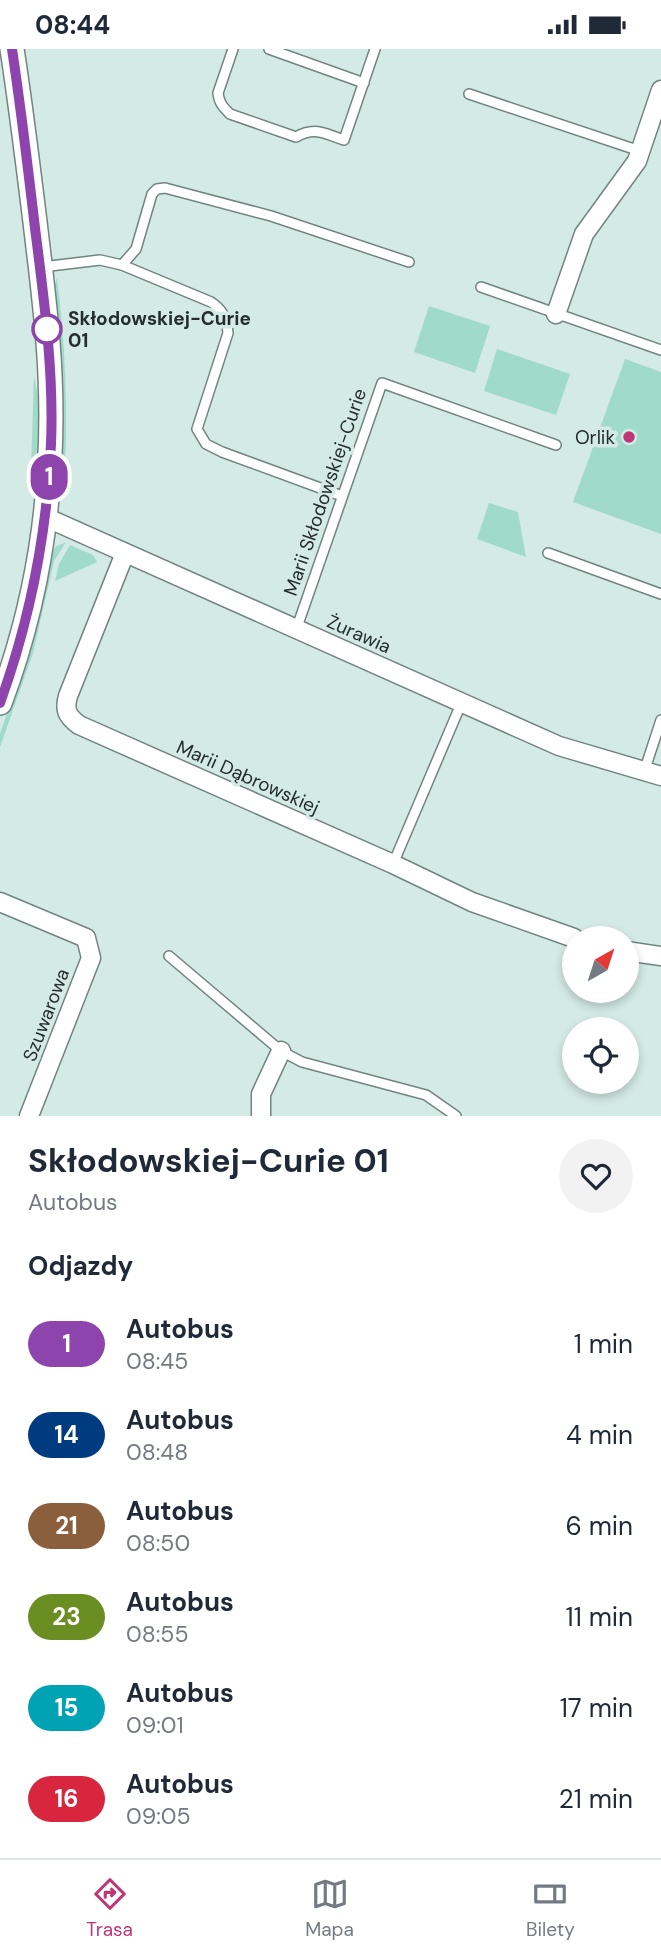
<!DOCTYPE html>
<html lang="pl">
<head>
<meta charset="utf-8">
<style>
	:root { --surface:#fff; --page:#f2f2f3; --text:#1f2937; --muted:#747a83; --line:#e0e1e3; --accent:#be3675 }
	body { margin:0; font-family:"DM Sans",sans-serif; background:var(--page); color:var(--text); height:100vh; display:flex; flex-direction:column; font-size:26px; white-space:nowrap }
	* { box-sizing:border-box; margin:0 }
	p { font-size:23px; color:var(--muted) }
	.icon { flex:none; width:38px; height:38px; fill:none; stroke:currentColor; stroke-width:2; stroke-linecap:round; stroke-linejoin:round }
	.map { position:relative; height:1067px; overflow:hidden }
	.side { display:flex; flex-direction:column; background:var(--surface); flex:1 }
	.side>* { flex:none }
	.badge { padding:0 14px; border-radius:23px; font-size:24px; line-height:46px }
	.needle { width:46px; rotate:39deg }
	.buttons { position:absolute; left:562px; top:877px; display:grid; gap:14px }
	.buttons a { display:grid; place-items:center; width:77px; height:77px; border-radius:50%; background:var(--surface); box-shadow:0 4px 10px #0003; font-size:35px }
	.map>.badge { position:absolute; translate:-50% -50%; box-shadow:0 0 0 4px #fff }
	h2 { padding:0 28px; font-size:26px; line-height:63px }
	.round { display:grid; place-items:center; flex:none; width:74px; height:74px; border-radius:37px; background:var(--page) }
	.overview { display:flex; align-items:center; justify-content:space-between; height:119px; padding:0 28px }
	h1 { font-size:33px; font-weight:700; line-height:52px }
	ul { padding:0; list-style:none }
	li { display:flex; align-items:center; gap:21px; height:91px; padding:0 28px }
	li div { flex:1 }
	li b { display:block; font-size:26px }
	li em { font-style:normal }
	li .badge { min-width:77px; font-weight:700; text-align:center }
	.status { display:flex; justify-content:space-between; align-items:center; height:49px; padding:0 35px; background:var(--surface); direction:ltr }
	.status svg { height:19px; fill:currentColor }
	.tabs { display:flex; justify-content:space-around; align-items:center; height:98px; border-top:2px solid var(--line); background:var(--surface); font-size:19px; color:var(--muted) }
	.tabs a { display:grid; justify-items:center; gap:4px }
	.tabs .active { color:var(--accent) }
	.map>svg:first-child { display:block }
	.green { fill:#a0dacb }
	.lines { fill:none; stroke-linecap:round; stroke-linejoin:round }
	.service-casing { stroke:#71857f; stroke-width:12 }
	.minor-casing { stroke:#71857f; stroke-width:21 }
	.tertiary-casing { stroke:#71857f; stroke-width:26 }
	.service { stroke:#fff; stroke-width:9 }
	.minor { stroke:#fff; stroke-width:18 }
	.tertiary { stroke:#fff; stroke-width:23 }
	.line-casing { stroke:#fff; stroke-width:16 }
	.line { stroke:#8e44ad; stroke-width:10 }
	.stop-dot { fill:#fff; stroke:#8e44ad; stroke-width:3.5 }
	.poi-dot { fill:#be3675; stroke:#d4eae4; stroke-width:2.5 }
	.labels { text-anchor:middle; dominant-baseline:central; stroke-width:7; stroke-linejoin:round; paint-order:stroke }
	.stop-label { font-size:19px; font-weight:bold; fill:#262e2c; stroke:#d4eae4; text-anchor:start }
	.poi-label { font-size:19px; fill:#262e2c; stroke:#d4eae4; text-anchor:end }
	.street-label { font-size:19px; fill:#262e2c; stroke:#d4eae4 }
</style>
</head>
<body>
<div class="status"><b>08:44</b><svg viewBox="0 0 49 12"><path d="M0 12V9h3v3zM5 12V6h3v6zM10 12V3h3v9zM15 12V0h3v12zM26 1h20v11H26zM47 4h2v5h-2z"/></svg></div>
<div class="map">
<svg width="661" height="1067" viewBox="0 0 661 1067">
	<rect width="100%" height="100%" fill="#d4eae4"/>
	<g class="green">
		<path d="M 57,229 C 65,293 68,356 65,420 L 62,424 L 60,423 L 61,326 L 53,241 Z"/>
		<path d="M 429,257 L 490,277 L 475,324 L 414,303 Z"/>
		<path d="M 497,300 L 570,325 L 556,366 L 484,342 Z"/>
		<path d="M 625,310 L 661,323 L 661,485 L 573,453 Z"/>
		<path d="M 34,327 L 41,364 L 39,422 L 31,420 Z"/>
		<path d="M 489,454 L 518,463 L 526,508 L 477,490 Z"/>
		<path d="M 66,493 L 54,512 L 33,604 L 0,698 L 0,685 L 28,602 L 50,507 L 55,498 Z"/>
		<path d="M 70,496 L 93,506 L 97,513 L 55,532 L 59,515 Z"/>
	</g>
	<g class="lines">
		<defs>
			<g id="service">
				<path d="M 233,0 L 218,44 C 219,54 223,58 230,65 L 296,88 C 315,77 325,85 344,91 L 375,0"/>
				<path d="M 269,0 L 364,34"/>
				<path d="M 469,45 L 640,102"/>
				<path d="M 122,216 L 211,253 C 223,261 227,270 228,284 L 197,380 L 206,395 L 222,403 L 342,447"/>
				<path d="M 42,218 L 100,211 L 122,216 L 136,200 L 152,145 L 157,140 L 165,139 L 271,167 L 409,213"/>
				<path d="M 481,238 L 661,301"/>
				<path d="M 548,504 L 661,545"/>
				<path d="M 296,581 L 382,334 L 556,396"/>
				<path d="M 644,723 L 661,671"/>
				<path d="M 393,815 L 461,655"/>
				<path d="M 169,907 L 281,1002 L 302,1013 L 426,1046 L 456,1067"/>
			</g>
			<g id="minor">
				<path d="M 556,265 L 584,185 L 637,112 L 661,41"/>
				<path d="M 45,468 L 559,697 L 661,727"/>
				<path d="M 125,504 L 68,647 C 64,661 67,667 79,676 L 393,815 L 472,853 L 574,889"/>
				<path d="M 0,853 L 86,889 L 91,909 L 29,1067"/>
				<path d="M 626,902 L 661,907"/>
				<path d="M 261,1067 L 261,1045 L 281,1002"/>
			</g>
			<path id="tertiary" d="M 0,654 C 39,550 55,438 50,326 C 48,275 41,224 35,173 C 28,116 21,58 12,0"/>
		</defs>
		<use href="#service" class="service-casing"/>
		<use href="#minor" class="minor-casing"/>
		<use href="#tertiary" class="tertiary-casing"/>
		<use href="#service" class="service"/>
		<use href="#minor" class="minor"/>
		<use href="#tertiary" class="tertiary"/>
	</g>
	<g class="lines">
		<defs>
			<path id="line" d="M 0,654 C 30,571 47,484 51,395 C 54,323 44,250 35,179 C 28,119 21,59 12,0"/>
		</defs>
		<use href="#line" class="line-casing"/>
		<use href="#line" class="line"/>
	</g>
	<circle class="stop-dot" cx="47" cy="280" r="14"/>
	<circle class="poi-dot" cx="629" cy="388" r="7"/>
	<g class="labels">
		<g class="stop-label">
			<text x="68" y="269">Skłodowskiej-Curie<tspan x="68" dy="22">01</tspan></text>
		</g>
		<g class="poi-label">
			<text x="615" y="388">Orlik</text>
		</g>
		<g class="street-label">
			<text transform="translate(325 443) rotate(-71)">Marii Skłodowskiej-Curie</text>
			<text transform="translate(359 585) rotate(24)">Żurawia</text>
			<text transform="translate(248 728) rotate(24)">Marii Dąbrowskiej</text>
			<text transform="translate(46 966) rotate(-69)">Szuwarowa</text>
		</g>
	</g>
</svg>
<div class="buttons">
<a><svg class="needle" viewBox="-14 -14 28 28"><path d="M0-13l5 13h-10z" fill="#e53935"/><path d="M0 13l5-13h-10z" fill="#747a83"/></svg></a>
<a><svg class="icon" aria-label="locate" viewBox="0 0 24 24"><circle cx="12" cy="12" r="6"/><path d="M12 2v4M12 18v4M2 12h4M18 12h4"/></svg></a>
</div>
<b class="badge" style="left:49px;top:428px;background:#8e44ad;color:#fff">1</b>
</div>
<section class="side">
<div class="overview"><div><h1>Skłodowskiej-Curie 01</h1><p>Autobus</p></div><a class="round"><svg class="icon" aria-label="heart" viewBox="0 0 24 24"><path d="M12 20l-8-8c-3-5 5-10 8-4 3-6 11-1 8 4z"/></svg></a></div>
<h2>Odjazdy</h2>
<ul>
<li><span class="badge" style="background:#8e44ad;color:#fff">1</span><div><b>Autobus</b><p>08:45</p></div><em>1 min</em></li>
<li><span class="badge" style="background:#003b80;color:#fff">14</span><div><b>Autobus</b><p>08:48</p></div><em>4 min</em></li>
<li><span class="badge" style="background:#8b5e3c;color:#fff">21</span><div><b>Autobus</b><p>08:50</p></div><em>6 min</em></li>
<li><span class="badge" style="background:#6b8e23;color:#fff">23</span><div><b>Autobus</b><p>08:55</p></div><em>11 min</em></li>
<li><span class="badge" style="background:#00a3b4;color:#fff">15</span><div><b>Autobus</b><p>09:01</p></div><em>17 min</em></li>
<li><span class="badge" style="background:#d7263d;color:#fff">16</span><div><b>Autobus</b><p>09:05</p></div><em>21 min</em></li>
</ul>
</section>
<nav class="tabs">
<a class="active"><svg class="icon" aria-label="directions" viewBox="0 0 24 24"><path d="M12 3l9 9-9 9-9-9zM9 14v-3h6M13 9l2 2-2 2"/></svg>Trasa</a>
<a><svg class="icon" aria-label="map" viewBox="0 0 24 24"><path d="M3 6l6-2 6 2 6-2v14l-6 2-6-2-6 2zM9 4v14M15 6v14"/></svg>Mapa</a>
<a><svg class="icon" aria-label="tickets" viewBox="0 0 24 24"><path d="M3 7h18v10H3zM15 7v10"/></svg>Bilety</a>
</nav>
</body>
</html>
